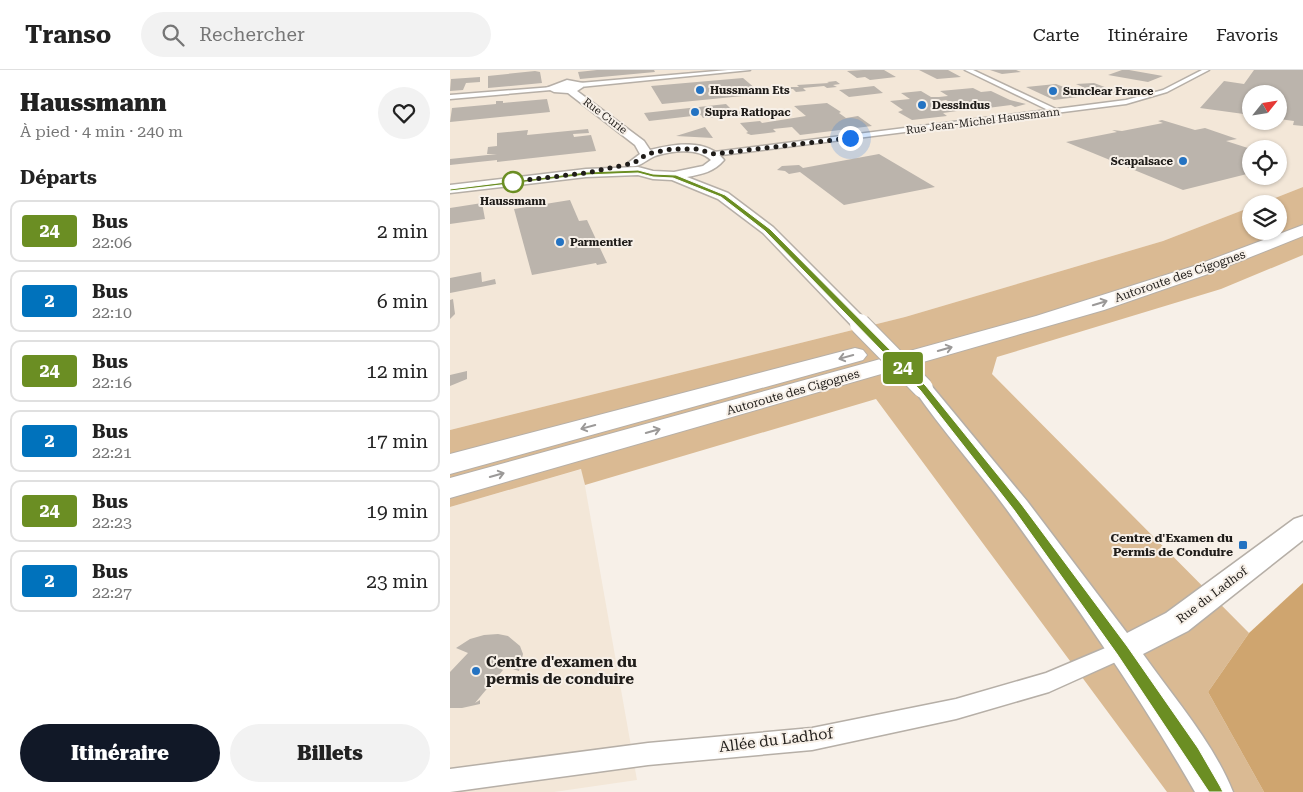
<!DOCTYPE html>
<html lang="fr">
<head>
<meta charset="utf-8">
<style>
	:root { --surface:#fff; --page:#f2f2f2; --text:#222; --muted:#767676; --line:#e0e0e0; --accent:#111827 }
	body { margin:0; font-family:"Roboto Serif",serif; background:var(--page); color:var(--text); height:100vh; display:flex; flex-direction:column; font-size:19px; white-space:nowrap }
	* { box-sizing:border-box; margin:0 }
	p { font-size:16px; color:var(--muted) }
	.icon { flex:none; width:28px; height:28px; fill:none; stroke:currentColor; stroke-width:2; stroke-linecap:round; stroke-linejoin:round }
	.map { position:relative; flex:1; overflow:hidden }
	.side { display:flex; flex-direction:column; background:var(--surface); width:450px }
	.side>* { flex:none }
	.badge { padding:0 10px; border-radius:4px; font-size:18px; line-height:32px }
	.needle { width:32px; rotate:60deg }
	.buttons { position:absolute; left:792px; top:15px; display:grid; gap:10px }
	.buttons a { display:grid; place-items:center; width:45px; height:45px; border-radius:50%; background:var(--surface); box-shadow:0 1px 4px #0004; font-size:25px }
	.you { position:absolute; width:25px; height:25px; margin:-12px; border:4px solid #fff; border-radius:50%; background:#1a73e8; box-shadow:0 0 0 8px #1a73e833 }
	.map>.badge { position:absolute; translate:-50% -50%; box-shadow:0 0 0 2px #fff }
	h2 { padding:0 20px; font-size:19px; line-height:45px }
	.round { display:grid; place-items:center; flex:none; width:52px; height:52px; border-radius:26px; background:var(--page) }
	.overview { display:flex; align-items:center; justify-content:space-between; height:85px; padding:0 20px }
	h1 { font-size:24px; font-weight:800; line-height:38px }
	.primary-button { display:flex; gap:10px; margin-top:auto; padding:10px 20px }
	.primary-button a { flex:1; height:58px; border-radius:30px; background:var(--accent); color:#fff; font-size:20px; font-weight:800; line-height:58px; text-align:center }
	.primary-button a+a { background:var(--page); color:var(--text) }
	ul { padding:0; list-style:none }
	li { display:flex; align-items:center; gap:15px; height:62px; margin:0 10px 8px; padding:0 10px; border:2px solid var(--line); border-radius:10px }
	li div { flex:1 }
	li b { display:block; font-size:19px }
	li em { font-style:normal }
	li .badge { min-width:55px; font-weight:700; text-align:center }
	header { display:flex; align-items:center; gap:30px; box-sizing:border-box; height:70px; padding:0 25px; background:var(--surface); border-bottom:1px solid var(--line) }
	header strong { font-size:24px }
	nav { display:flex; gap:28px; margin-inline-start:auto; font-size:18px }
	.search { width:350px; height:45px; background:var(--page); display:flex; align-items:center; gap:12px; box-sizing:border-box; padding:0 18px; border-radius:28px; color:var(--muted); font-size:19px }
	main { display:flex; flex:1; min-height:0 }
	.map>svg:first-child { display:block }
	.built { fill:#f3e7d8; fill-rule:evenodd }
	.green { fill:#daba93 }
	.forest { fill:#cfa56f }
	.building { fill:#bbb4ac }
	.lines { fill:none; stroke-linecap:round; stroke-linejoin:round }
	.street-casing { stroke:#b6afa7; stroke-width:3 }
	.secondary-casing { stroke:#b6afa7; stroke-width:3 }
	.highway-casing { stroke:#b6afa7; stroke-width:2 }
	.street { fill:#fff; fill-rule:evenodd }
	.secondary { fill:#fff; fill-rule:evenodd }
	.highway { fill:#fff; fill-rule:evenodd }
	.secondary-bridge-casing { stroke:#b6afa7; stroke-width:22; stroke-linecap:butt }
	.secondary-bridge { stroke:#fff; stroke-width:20 }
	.oneway { stroke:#9b9998 }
	.line { fill:#6b8e23; stroke:#fff }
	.walk { stroke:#201d1a; stroke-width:5; stroke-dasharray:0 9 }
	.poi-dot { fill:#2473c2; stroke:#f7f0e8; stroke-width:2 }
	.stop-dot { fill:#fff; stroke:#6b8e23; stroke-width:2.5 }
	.labels { text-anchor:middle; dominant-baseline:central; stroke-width:4; stroke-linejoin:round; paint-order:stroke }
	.far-poi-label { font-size:11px; font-weight:bold; fill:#201d1a; stroke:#f7f0e8; text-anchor:start }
	.far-street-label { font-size:11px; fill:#201d1a; stroke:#f7f0e8 }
	.far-stop-label { font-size:11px; font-weight:bold; fill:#201d1a; stroke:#f7f0e8 }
	.street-label { font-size:12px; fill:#201d1a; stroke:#f7f0e8 }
	.poi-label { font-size:12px; font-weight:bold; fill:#201d1a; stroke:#f7f0e8; text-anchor:end }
	.near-poi-label { font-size:15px; font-weight:bold; fill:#201d1a; stroke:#f7f0e8; text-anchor:start }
	.near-street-label { font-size:15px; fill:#201d1a; stroke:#f7f0e8 }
</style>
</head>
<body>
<header>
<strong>Transo</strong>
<div class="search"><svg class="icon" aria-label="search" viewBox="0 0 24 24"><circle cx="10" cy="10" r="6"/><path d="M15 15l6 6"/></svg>Rechercher</div>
<nav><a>Carte</a><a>Itinéraire</a><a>Favoris</a></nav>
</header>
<main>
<section class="side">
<div class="overview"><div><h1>Haussmann</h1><p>À pied · 4 min · 240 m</p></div><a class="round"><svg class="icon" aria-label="heart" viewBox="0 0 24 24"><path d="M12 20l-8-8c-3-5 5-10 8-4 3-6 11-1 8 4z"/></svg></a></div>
<h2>Départs</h2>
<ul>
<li><span class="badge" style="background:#6b8e23;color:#fff">24</span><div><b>Bus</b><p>22:06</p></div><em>2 min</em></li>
<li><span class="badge" style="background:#0072bc;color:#fff">2</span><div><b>Bus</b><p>22:10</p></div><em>6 min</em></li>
<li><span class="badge" style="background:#6b8e23;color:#fff">24</span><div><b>Bus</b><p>22:16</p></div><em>12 min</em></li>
<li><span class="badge" style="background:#0072bc;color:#fff">2</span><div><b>Bus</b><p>22:21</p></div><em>17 min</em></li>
<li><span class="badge" style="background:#6b8e23;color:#fff">24</span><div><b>Bus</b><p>22:23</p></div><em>19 min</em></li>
<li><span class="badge" style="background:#0072bc;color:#fff">2</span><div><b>Bus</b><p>22:27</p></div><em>23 min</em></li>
</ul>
<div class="primary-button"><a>Itinéraire</a><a>Billets</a></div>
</section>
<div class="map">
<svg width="853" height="722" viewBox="0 0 853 722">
	<rect width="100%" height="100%" fill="#f7f0e8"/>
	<g class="built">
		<path d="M 0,0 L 853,0 L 853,117 L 810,134 L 801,134 L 801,137 L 713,171 L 455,247 L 0,360 ZM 801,24 L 829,24 L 829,51 L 801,51 ZM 801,79 L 829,79 L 829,106 L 801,106 Z"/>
		<path d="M 132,399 L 187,710 L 104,722 L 0,722 L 0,437 Z"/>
	</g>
	<path class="green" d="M 853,117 L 853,185 L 771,219 L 547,287 L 542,304 L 799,563 L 758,622 L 814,722 L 717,722 L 426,329 L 135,415 L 131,399 L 0,437 L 0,360 L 455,247 L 713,171 L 801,137 L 801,161 L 829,161 L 829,134 L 810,134 Z"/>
	<path class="forest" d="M 853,513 L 853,722 L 814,722 L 758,622 L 799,563 Z"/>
	<g class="building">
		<path d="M 147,0 L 204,0 L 205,2 L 130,9 L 128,2 Z"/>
		<path d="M 413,0 L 434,0 L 446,7 L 420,10 L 415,7 L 407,8 L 397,1 Z"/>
		<path d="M 469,0 L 498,0 L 511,7 L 487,9 Z"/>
		<path d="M 540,0 L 566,0 L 571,2 L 552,4 Z"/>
		<path d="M 672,0 L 679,0 L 713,6 L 698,12 L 658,5 Z"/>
		<path d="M 804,0 L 853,0 L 853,56 L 843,55 L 844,51 L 829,49 L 829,24 L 801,24 L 801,45 L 750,38 L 774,11 L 794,14 Z"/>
		<path d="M 85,1 L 90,2 L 92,13 L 38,18 L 38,6 Z"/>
		<path d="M 30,7 L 30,12 L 16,13 L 13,20 L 0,21 L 1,9 Z"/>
		<path d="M 293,8 L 306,19 L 288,21 L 293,26 L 212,34 L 201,16 Z"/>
		<path d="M 386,11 L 390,14 L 383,15 L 387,17 L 377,18 L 374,16 L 353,18 L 356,21 L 346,22 L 343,19 L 335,19 L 332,17 L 349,17 L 347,15 L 379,13 L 377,12 Z"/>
		<path d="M 644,13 L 668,22 L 644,25 L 636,22 L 642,21 L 626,14 Z"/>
		<path d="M 606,14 L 636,26 L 604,30 L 576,17 Z"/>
		<path d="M 424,16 L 433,23 L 399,27 L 389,20 Z"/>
		<path d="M 523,18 L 531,22 L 541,21 L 560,30 L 576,34 L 565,37 L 561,35 L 514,41 L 496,30 L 490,31 L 507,41 L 493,43 L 497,46 L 462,50 L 448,42 L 453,40 L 440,31 L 460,29 L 451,23 L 471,21 L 481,27 L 489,27 L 498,26 L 490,21 Z"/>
		<path d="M 97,29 L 100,42 L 0,52 L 2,38 L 46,34 L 46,31 L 53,31 L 53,33 Z"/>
		<path d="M 377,33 L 391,42 L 389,43 L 396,48 L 408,46 L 422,56 L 350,65 L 342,57 L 323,59 L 326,62 L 301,65 L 296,63 L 298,62 L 290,53 L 310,51 L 312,53 L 356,46 L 344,36 Z"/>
		<path d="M 276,34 L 284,42 L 292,41 L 296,45 L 253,48 L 251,45 L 199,51 L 194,43 Z"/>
		<path d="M 712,50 L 745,60 L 755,58 L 787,69 L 776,71 L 801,79 L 801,103 L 733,120 L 616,72 L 667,62 L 662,60 L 672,61 L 713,53 L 708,51 Z"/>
		<path d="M 255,57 L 263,68 L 226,66 Z"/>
		<path d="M 138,59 L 139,63 L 123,64 L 124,67 L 141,65 L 146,81 L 47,92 L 47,90 L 0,95 L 0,89 L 47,84 L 37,84 L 38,77 L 47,76 L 47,63 L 78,60 L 77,65 Z"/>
		<path d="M 429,84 L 485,117 L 394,135 L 350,102 L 339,104 L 335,101 L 327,100 L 332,96 L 349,95 L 353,98 Z"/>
		<path d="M 120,130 L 129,151 L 137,150 L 157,193 L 147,195 L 146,193 L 82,205 L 64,139 Z"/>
		<path d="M 32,133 L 35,149 L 0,154 L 0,138 Z"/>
		<path d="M 31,202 L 32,212 L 45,209 L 46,214 L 0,223 L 0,208 Z"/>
		<path d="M 3,229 L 5,244 L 0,249 L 0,230 Z"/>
		<path d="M 17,301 L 17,309 L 0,316 L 0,305 Z"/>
		<path d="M 48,564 L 58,566 L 70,576 L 73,584 L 69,601 L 53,596 L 51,599 L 53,600 L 48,606 L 45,605 L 42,607 L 46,608 L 25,633 L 30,630 L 30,634 L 12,638 L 0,638 L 0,602 L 18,583 L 6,578 L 20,569 L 34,565 Z"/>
	</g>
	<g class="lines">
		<defs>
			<g id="street">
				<path d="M 278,0 L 300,0 L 130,17 L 127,15 L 130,13 Z"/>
				<path d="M 515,0 L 523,0 L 606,39 L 676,30 L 713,20 L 752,0 L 759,0 L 717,22 L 676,34 L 264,86 L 260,84 L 264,82 L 598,40 Z"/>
				<path d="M 103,17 L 101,20 L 0,29 L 0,25 Z"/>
				<path d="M 672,571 L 679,574 L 682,580 L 679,586 L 599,622 L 506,649 L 362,680 L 198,695 L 0,722 L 0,699 L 198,673 L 362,658 L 506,629 L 596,603 Z"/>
			</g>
			<g id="secondary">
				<path d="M 117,10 L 133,13 L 133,17 L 127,21 L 194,71 L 200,80 C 223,74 257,68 274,90 C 264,102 252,104 237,107 L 278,123 L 323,157 L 416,250 L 419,254 L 416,258 L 410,260 L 404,258 L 313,163 L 268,129 L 222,110 L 203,109 L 188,105 L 136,107 L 0,123 L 0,115 L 136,99 L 188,97 L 203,101 L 224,102 L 253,96 L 261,90 C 248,77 220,81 205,86 C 196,90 189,98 180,96 L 178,93 L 190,84 L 185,75 L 118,23 L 104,22 L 96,18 Z"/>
				<path d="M 473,312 L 480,314 L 577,431 L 677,563 L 716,543 L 844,449 L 853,446 L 853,470 L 738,561 L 693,584 C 724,628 763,672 783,722 L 745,722 C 690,626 625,534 560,444 C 529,401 493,362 463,318 L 466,314 Z"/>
			</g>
			<g id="highway">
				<path d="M 853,155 L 853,166 L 758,204 L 654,240 L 0,428 L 0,408 L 586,246 L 744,196 Z"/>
				<path d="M 405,278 L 413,280 L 417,285 L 413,290 L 0,404 L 0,384 Z"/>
			</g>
		</defs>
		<use href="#street" class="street-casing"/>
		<use href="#secondary" class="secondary-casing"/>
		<use href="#highway" class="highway-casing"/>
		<use href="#street" class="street"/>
		<use href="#secondary" class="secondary"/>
		<use href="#highway" class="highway"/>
		<defs>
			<path id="secondary-bridge" d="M 410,254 L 473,318"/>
		</defs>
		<use href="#secondary-bridge" class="secondary-bridge-casing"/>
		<use href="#secondary-bridge" class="secondary-bridge"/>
	</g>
	<defs><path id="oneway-shaft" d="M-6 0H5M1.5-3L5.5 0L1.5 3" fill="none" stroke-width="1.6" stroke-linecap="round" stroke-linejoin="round" transform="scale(1.25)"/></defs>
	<g class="oneway">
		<use href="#oneway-shaft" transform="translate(650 233) rotate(-17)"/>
		<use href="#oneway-shaft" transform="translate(495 279) rotate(-16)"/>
		<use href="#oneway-shaft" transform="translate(396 287) rotate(165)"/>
		<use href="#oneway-shaft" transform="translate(138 357) rotate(165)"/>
		<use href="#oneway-shaft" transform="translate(203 361) rotate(-16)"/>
		<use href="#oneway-shaft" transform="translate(47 405) rotate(-16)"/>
	</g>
	<path class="line" d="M 188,100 L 203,104 L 226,105 L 275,125 L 320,159 L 476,316 L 572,435 L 677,576 L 748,678 L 770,716 L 773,722 L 759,722 L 667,584 L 564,440 L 470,320 L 315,161 L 271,127 L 223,108 L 203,107 L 188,103 L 136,105 L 0,121 L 0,119 L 136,102 Z"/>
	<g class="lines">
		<path class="walk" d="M 63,112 L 58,112 L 136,103 L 184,93 L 197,84 L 221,79 L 247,79 L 264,84 L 400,68"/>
	</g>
	<g class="poi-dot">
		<circle cx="250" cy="20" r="5"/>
		<circle cx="603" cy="21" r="5"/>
		<circle cx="472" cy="35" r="5"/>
		<circle cx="245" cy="42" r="5"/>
		<circle cx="733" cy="91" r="5"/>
		<circle cx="110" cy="172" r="5"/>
		<rect x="788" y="470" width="10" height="10" rx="2.5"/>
		<circle cx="26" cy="601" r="5"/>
	</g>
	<circle class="stop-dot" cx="63" cy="112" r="10"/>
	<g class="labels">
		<g class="far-poi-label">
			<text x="260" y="20">Hussmann Ets</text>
			<text x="613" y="21">Sunclear France</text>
			<text x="482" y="35">Dessindus</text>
			<text x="255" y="42">Supra Ratiopac</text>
			<text x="723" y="91" text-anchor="end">Scapalsace</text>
			<text x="120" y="172">Parmentier</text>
		</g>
		<g class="far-street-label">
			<text transform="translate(155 46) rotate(37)">Rue Curie</text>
			<text transform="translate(533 51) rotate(-7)">Rue Jean-Michel Haussmann</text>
		</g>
		<g class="far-stop-label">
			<text x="63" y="131">Haussmann</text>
		</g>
		<g class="street-label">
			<text transform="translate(730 206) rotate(-19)">Autoroute des Cigognes</text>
			<text transform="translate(343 322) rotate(-16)">Autoroute des Cigognes</text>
			<text transform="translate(762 525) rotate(-37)">Rue du Ladhof</text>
		</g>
		<g class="poi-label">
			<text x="783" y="468">Centre d'Examen du<tspan x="783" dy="14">Permis de Conduire</tspan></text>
		</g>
		<g class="near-poi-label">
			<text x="36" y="592">Centre d'examen du<tspan x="36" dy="17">permis de conduire</tspan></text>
		</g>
		<g class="near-street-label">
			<text transform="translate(326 670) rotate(-7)">Allée du Ladhof</text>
		</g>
	</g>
</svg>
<div class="buttons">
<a><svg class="needle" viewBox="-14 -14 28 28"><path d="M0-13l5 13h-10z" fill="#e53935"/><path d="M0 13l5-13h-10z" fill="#767676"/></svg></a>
<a><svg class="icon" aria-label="locate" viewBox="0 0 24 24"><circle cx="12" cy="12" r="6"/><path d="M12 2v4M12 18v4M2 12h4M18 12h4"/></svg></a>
<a><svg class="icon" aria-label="layers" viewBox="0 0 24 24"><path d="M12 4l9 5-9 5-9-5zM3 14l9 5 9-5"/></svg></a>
</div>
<div class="you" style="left:400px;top:68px"></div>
<b class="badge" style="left:453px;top:298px;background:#6b8e23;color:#fff">24</b>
</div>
</main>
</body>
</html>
